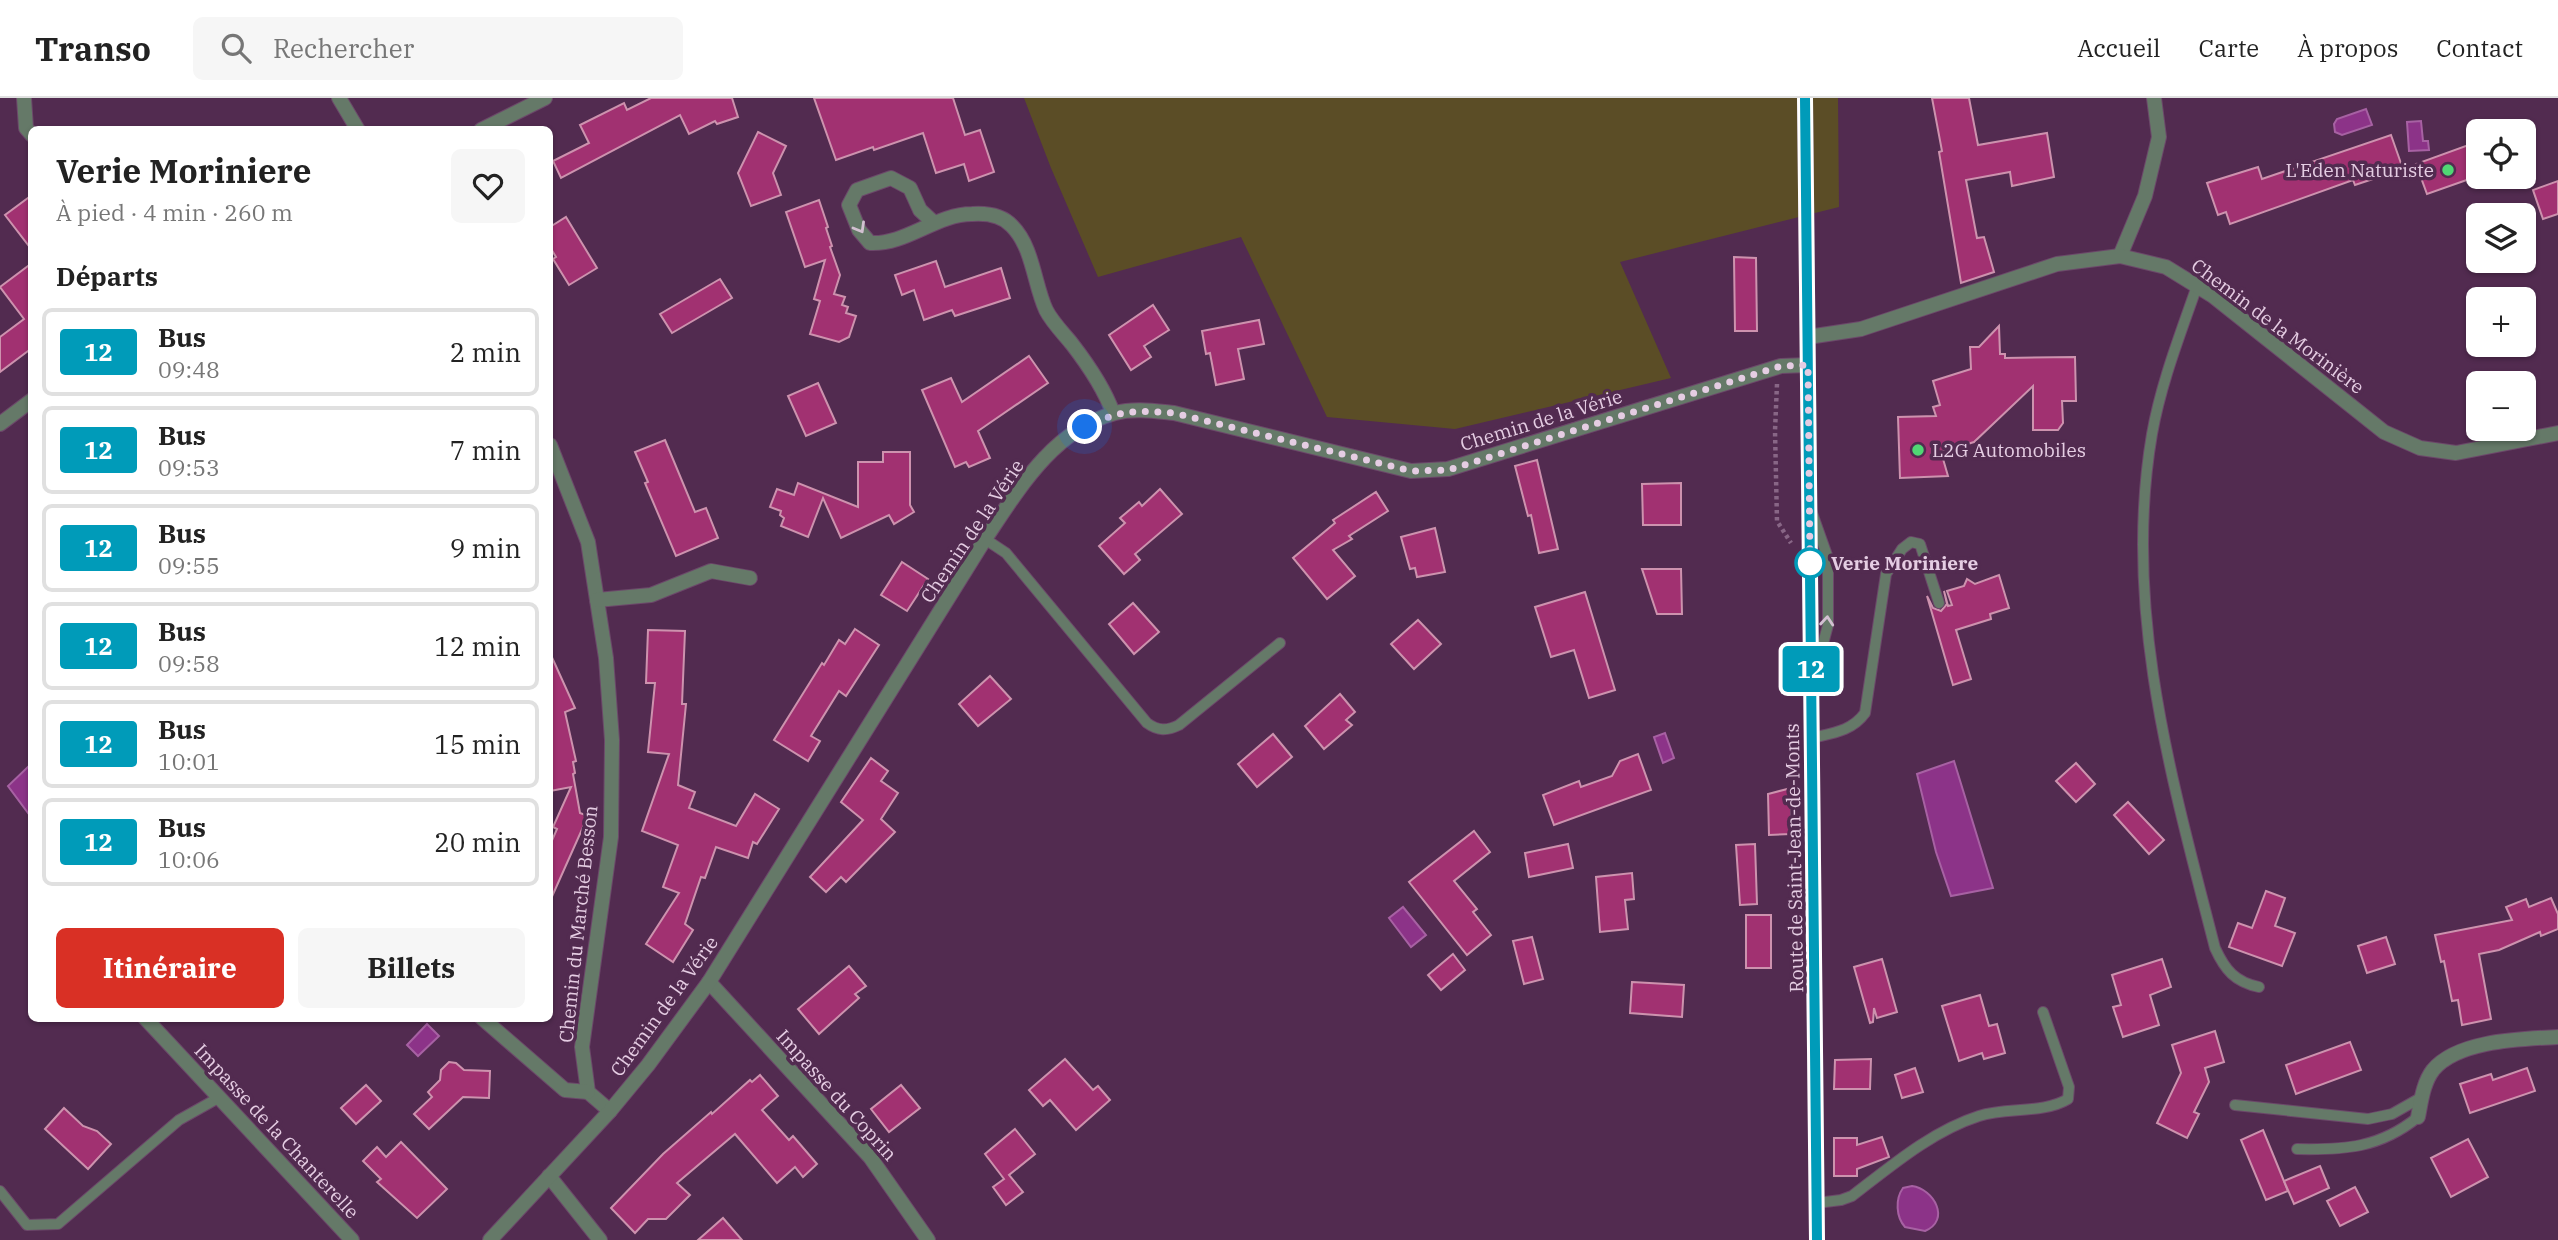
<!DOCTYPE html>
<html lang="fr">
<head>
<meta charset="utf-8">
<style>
	:root { --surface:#fff; --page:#f6f6f6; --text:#222; --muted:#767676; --line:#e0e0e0; --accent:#d93025 }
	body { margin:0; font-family:"IBM Plex Serif",serif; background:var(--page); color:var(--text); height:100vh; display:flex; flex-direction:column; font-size:26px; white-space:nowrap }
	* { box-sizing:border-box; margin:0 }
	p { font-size:23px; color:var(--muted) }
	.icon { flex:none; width:38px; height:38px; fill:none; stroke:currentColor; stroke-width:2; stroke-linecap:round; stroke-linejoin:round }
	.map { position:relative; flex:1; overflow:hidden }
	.sheet { position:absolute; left:28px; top:28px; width:525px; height:896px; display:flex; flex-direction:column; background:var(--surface); border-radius:10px; box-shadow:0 2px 5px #0004 }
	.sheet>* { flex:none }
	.badge { padding:0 14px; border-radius:5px; font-size:24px; line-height:46px }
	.controls { position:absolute; left:2466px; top:21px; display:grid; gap:14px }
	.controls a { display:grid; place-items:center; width:70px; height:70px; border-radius:10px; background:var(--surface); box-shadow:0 2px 5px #0004; font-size:35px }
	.you { position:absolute; width:35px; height:35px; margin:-18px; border:5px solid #fff; border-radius:50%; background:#1a73e8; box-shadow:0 0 0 10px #1a73e833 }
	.map>.badge { position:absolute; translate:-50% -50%; box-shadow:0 0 0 4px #fff }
	h2 { padding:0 28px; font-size:26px; line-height:63px }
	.round { display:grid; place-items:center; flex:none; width:74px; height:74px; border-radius:10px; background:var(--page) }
	.overview { display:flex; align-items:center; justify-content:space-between; height:119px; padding:0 28px }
	h1 { font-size:33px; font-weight:700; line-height:52px }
	.button { display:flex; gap:14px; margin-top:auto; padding:14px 28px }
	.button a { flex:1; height:80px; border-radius:10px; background:var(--accent); color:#fff; font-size:28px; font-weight:700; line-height:80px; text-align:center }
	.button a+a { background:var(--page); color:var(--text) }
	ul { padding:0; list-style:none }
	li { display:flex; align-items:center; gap:21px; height:88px; margin:0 14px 10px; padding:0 14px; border:4px solid var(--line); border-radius:10px }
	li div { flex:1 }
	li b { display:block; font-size:26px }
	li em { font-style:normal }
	li .badge { min-width:77px; font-weight:700; text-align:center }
	header { display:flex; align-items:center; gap:42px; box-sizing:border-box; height:98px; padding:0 35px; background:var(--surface); border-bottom:2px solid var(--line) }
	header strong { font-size:33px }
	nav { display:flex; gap:38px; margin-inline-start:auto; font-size:24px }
	.search { width:490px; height:63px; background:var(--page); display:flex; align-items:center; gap:18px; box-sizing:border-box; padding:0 24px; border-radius:10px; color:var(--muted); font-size:26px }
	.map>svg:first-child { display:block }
	.green { fill:#5b4d26 }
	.water { fill:#8c3388; stroke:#a761a3; stroke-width:2 }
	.building { fill:#a13171; stroke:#cd92ae; stroke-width:2 }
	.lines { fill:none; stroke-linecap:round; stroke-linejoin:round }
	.service-casing { stroke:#6c486a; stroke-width:12 }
	.minor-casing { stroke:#6c486a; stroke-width:16 }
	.secondary-casing { stroke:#6c486a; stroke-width:16 }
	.path { stroke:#886686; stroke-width:4.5; stroke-dasharray:3.5 3.5; stroke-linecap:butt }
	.service { stroke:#657968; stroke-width:10 }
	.minor { stroke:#657968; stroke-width:14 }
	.secondary { stroke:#7b9b80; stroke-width:14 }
	.oneway { stroke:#d2c0d1 }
	.line-casing { stroke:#fff; stroke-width:16 }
	.line { stroke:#009bb9; stroke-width:10 }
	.walk { stroke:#e5cde3; stroke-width:7; stroke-dasharray:0 12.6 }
	.poi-dot { fill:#50d674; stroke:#522b50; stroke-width:2.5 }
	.stop-dot { fill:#fff; stroke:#009bb9; stroke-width:3.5 }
	.labels { text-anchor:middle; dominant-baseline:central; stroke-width:7; stroke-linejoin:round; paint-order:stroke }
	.poi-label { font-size:19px; fill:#e5cde3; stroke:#522b50; text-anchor:end }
	.street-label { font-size:19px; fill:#e5cde3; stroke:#522b50 }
	.stop-label { font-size:19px; font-weight:bold; fill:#e5cde3; stroke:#522b50; text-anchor:start }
</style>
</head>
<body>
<header>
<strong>Transo</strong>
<div class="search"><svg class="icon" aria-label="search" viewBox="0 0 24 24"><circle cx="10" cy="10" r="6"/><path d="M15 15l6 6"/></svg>Rechercher</div>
<nav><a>Accueil</a><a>Carte</a><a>À propos</a><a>Contact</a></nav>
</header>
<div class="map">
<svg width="2558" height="1142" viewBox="0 0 2558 1142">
	<rect width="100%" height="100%" fill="#522b50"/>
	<path class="green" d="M 1024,0 L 1838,0 L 1839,109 L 1620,164 L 1671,280 L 1455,331 L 1327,319 L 1241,139 L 1098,179 L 1051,70 Z"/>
	<g class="water">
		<path d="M 2366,11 L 2372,27 L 2342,37 L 2335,34 L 2334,26 L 2337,21 Z"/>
		<path d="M 2421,23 L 2423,43 L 2428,43 L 2429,52 L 2409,53 L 2407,24 Z"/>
		<path d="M 1665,635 L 1674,660 L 1663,665 L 1654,639 Z"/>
		<path d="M 1954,663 L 1993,790 L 1951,798 L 1936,754 L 1917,676 Z"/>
		<path d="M 31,666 L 31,719 L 8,688 Z"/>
		<path d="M 1403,809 L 1426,837 L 1411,849 L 1389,820 Z"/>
		<path d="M 427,926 L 439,938 L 418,958 L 407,947 Z"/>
		<path d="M 1912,1088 C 1934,1091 1951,1122 1925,1133 L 1905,1129 C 1896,1119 1895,1101 1903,1090 Z"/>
	</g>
	<g class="building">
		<path d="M 651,0 L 732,0 L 738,19 L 717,26 L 715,23 L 689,36 L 680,17 L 561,80 L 553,63 L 589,45 L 580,27 L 624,5 L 627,12 Z"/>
		<path d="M 814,0 L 953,0 L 965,37 L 980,32 L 994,74 L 969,83 L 964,66 L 936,75 L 923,35 L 874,52 L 873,49 L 836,62 Z"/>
		<path d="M 1932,0 L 1969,0 L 1978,47 L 2047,35 L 2054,79 L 2012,88 L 2010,74 L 1966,82 L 1977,140 L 1984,139 L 1994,174 L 1961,185 L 1939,54 L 1942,53 Z"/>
		<path d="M 758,34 L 786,48 L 773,75 L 781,97 L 751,108 L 738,75 Z"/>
		<path d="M 2391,37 L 2403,71 L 2355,87 L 2353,82 L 2230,126 L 2226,114 L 2218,117 L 2207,85 L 2258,69 L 2262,81 Z"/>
		<path d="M 2474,45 L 2478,58 L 2478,78 L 2427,96 L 2416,66 Z"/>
		<path d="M 2558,83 L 2558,116 L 2543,121 L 2533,92 Z"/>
		<path d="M 32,97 L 32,152 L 5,117 Z"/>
		<path d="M 819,102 L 828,129 L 826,130 L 832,148 L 830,149 L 840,177 L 834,196 L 845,199 L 842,207 L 848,209 L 846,215 L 856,218 L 849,239 L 839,244 L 810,236 L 820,203 L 814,201 L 825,162 L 805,169 L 786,114 Z"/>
		<path d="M 566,119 L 597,170 L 569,187 L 553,161 L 556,159 L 550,149 L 550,129 Z"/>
		<path d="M 1734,159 L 1756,160 L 1757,233 L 1735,233 Z"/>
		<path d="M 936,163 L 945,189 L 1001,170 L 1010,200 L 955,218 L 952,212 L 924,222 L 914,192 L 902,197 L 895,177 Z"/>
		<path d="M 32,165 L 32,250 L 0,274 L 0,239 L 24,221 L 0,189 Z"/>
		<path d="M 720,181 L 732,200 L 672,235 L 660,216 Z"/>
		<path d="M 1153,207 L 1169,232 L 1144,248 L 1151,259 L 1131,272 L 1109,237 Z"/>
		<path d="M 1259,222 L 1264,246 L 1238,251 L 1244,281 L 1216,287 L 1210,255 L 1206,256 L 1202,233 Z"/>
		<path d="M 1999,228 L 2000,256 L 2005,256 L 2005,260 L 2075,259 L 2076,303 L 2062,303 L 2063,325 L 2058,332 L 2033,332 L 2033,288 L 1974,344 L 1941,354 L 1948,378 L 1900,380 L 1898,319 L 1936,318 L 1933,309 L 1940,307 L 1933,283 L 1971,271 L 1970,249 L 1979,249 Z"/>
		<path d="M 1029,258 L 1048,285 L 978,333 L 990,360 L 969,369 L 966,364 L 955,369 L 922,292 L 951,280 L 962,304 Z"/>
		<path d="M 818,285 L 836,325 L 806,338 L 788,298 Z"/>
		<path d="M 665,342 L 695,414 L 706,410 L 718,440 L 676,458 L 645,385 L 648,384 L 635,354 Z"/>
		<path d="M 883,354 L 910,354 L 910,407 L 914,414 L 894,426 L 889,417 L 841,440 L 823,400 L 808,439 L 781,428 L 784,420 L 780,417 L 781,413 L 770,409 L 777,391 L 794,397 L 798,385 L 858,409 L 858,364 L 883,364 Z"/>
		<path d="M 1537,362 L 1558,451 L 1539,455 L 1531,417 L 1528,418 L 1515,368 Z"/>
		<path d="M 1681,385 L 1681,427 L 1643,427 L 1642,386 Z"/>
		<path d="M 1160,391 L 1182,416 L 1135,456 L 1140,462 L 1124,476 L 1099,448 L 1125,425 L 1120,420 L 1139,404 L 1142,408 Z"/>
		<path d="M 1376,394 L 1388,413 L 1349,438 L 1352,441 L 1333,452 L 1355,478 L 1327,501 L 1293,460 L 1335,425 L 1333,422 Z"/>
		<path d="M 1435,430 L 1445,474 L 1417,479 L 1415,470 L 1410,471 L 1401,439 Z"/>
		<path d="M 902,464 L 928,481 L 907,513 L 881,497 Z"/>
		<path d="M 1642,471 L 1681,471 L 1682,516 L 1657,516 Z"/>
		<path d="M 1999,477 L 2009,510 L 1990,516 L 1991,521 L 1956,532 L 1971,581 L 1953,587 L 1927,498 L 1933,510 L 1941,513 L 1947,506 L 1944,493 L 1948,508 L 1952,507 L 1947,493 L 1964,488 L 1967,481 L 1975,486 Z"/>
		<path d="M 1585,494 L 1615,592 L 1589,600 L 1574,552 L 1551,559 L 1535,509 Z"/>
		<path d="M 1133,505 L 1159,534 L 1134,556 L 1109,526 Z"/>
		<path d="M 1418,522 L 1441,546 L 1414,571 L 1391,546 Z"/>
		<path d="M 855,531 L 879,547 L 846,598 L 839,593 L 811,638 L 820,643 L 808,663 L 774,642 L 822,565 L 824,567 L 839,542 L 845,546 Z"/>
		<path d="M 648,532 L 685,533 L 682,606 L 686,606 L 678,687 L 695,694 L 689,710 L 736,728 L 755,696 L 779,711 L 757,746 L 753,744 L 748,760 L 716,749 L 705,780 L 701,779 L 685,826 L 693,832 L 673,864 L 646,846 L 679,795 L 663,789 L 678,747 L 642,733 L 669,656 L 648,654 L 655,585 L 646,585 Z"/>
		<path d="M 550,555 L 575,610 L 565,614 L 576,663 L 573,664 L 575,675 L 573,676 L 580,715 L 588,718 L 550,803 L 550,747 L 557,731 L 553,729 L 571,689 L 550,693 Z"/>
		<path d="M 990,578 L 1011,601 L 978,628 L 959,606 Z"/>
		<path d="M 1340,596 L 1355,614 L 1346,622 L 1352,627 L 1324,651 L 1305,628 Z"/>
		<path d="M 1273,636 L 1292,659 L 1257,689 L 1238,666 Z"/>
		<path d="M 1638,656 L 1651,692 L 1554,727 L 1543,697 L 1579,683 L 1581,689 L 1612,678 L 1620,663 Z"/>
		<path d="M 871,660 L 888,673 L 881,683 L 898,695 L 881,721 L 895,734 L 846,784 L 841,779 L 826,794 L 810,779 L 863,722 L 841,704 Z"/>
		<path d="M 2076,665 L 2095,686 L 2076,704 L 2056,683 Z"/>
		<path d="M 1791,690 L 1791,736 L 1769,737 L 1768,696 Z"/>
		<path d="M 2128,704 L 2164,742 L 2149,756 L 2114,717 Z"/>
		<path d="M 1474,733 L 1490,754 L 1454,783 L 1477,811 L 1473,814 L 1491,837 L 1467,857 L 1409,784 Z"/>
		<path d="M 1568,746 L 1573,770 L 1529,779 L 1525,755 Z"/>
		<path d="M 1755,746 L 1757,806 L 1740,807 L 1736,747 Z"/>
		<path d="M 1632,775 L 1634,801 L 1625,802 L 1628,831 L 1600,834 L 1596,779 Z"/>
		<path d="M 2266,793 L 2285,800 L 2275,828 L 2295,835 L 2282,868 L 2229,849 L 2238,825 L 2252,830 Z"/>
		<path d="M 2551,800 L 2558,816 L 2558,831 L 2541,838 L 2540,834 L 2499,852 L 2479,856 L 2491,921 L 2462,927 L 2458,902 L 2452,903 L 2444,863 L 2441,864 L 2435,837 L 2512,822 L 2506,809 L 2526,801 L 2529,809 Z"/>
		<rect x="1746" y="817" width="25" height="53"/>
		<path d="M 1532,839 L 1543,881 L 1524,886 L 1513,843 Z"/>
		<path d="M 2386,839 L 2395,866 L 2367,875 L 2358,848 Z"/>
		<path d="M 1453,856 L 1465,872 L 1441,892 L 1428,877 Z"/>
		<path d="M 1882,861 L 1897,914 L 1877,920 L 1874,910 L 1873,924 L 1870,925 L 1854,869 Z"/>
		<path d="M 2162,861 L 2171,889 L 2150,897 L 2159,927 L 2123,939 L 2113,909 L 2121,907 L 2112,877 Z"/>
		<path d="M 849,868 L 866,888 L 855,896 L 859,900 L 819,936 L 798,911 Z"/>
		<path d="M 1632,884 L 1684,887 L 1682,919 L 1630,915 Z"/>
		<path d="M 1980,897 L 1989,928 L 1997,926 L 2005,955 L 1984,961 L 1982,955 L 1959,963 L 1942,908 Z"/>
		<path d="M 2215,933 L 2224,964 L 2205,970 L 2209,984 L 2194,1014 L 2199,1016 L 2187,1040 L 2157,1025 L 2181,975 L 2172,947 Z"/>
		<path d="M 2350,944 L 2361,972 L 2296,996 L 2286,967 Z"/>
		<path d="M 1065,961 L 1093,992 L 1098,988 L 1110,1002 L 1076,1032 L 1050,1002 L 1043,1008 L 1029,992 Z"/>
		<path d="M 1871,961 L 1870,991 L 1834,991 L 1835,962 Z"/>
		<path d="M 449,964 L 456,965 L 464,972 L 490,973 L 489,1000 L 463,999 L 429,1031 L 414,1016 L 432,999 L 428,994 L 440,982 L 441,972 Z"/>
		<path d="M 1915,970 L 1923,994 L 1902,1000 L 1895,977 Z"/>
		<path d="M 2527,970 L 2535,993 L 2470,1015 L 2460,986 L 2491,976 L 2493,982 Z"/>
		<path d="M 760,977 L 778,998 L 762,1012 L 789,1042 L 793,1038 L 817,1066 L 803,1079 L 795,1069 L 777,1085 L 735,1036 L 677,1085 L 690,1097 L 666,1121 L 648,1121 L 635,1135 L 611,1110 L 663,1056 L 711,1014 L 712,1016 L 750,982 L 752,984 Z"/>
		<path d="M 366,987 L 381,1003 L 356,1026 L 341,1010 Z"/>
		<path d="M 901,987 L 920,1010 L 889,1034 L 871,1011 Z"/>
		<path d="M 64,1010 L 83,1028 L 97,1033 L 111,1046 L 88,1071 L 45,1031 Z"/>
		<path d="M 1015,1031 L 1035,1056 L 1009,1077 L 1023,1094 L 1006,1107 L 993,1089 L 1004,1081 L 985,1056 Z"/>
		<path d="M 2263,1032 L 2288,1093 L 2266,1102 L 2241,1042 Z"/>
		<path d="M 1882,1039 L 1889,1059 L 1857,1071 L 1857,1078 L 1834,1078 L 1834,1040 L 1857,1040 L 1857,1047 Z"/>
		<path d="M 2468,1041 L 2488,1079 L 2451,1099 L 2431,1060 Z"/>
		<path d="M 401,1044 L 447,1091 L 417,1120 L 377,1084 L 381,1081 L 363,1063 L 377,1049 L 386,1059 Z"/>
		<path d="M 2320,1068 L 2329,1090 L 2294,1106 L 2284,1083 Z"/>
		<path d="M 2355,1089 L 2368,1114 L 2340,1128 L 2327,1103 Z"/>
		<path d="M 723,1120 L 742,1142 L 698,1142 Z"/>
	</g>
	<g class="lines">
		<defs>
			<g id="service">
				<path d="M 2197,188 C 2180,237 2161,285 2152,336 C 2122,511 2172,682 2215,850 C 2225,872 2235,884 2259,889"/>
				<path d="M 1812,415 L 1828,460 L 1828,527 L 1815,576"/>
				<path d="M 985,441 L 1006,455 L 1147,625 C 1158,633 1167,633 1179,627 L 1280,545"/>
				<path d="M 1812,640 C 1833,635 1852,633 1865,615 L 1886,476 L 1902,451 L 1911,444 L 1920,446 L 1939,505"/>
				<path d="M 2235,1007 L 2368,1021 L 2392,1016 L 2422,999"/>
				<path d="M 2297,1051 C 2345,1052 2380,1050 2418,1019"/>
				<path d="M 0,1093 L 27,1127 L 58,1126 L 179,1022 L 220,999"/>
				<path d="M 1817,1105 L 1841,1102 L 1852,1098 C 1891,1068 1932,1033 1979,1018 C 2007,1009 2043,1016 2068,1001 L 2069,989 L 2043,914"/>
			</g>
			<g id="minor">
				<path d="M 24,0 L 26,30 L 32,37"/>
				<path d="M 339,0 L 358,32"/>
				<path d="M 481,32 L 545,0"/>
				<path d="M 933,124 L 920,112 L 910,90 L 891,80 L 857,92 L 849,107 L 859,132 L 870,145 C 906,147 936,116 972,116 C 987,115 1002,117 1012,128 C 1033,149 1034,186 1046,212 C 1052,224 1064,236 1072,246 C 1089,268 1104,290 1113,315"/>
				<path d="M 2120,158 L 2145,98 L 2159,39 L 2154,0"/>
				<path d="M 1808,239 L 1861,231 L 2057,166 L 2120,158 L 2166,169 L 2213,198 L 2384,334 L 2420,350 L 2456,355 L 2558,335"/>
				<path d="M 0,326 L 32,302"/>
				<path d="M 550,347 L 588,444 L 606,560 L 612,642 L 611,739 L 582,949 L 588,994 L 610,1013"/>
				<path d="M 597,502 L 651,497 L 711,473 L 750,480"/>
				<path d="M 709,884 L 870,1059 L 928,1142"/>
				<path d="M 145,920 L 352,1142"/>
				<path d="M 482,920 L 565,992 L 588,994"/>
				<path d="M 2418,1019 C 2421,1004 2423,985 2433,972 C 2458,942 2522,941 2558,939"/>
				<path d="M 549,1078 L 600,1142"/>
				<path d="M 490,1142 L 610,1013 L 648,967 L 709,884 L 985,441 C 1018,392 1053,332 1115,315 C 1134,310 1154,313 1174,315 L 1411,373 L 1448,371 L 1781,268 L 1808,267"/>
			</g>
			<path id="secondary" d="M 1805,0 L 1817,1142"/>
		</defs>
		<use href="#service" class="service-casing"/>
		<use href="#minor" class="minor-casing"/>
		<use href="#secondary" class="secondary-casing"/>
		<path class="path" d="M 1777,286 L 1775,333 L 1777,423 L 1791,445"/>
		<use href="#service" class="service"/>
		<use href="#minor" class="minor"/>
		<use href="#secondary" class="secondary"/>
	</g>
	<defs><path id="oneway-chevron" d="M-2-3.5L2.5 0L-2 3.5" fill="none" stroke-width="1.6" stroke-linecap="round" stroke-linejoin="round" transform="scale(1.75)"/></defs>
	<g class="oneway">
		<use href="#oneway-chevron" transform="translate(860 130) rotate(60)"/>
		<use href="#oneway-chevron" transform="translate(1827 523) rotate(-85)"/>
	</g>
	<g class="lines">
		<defs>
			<path id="line" d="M 1805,0 L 1817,1142"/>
		</defs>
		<use href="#line" class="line-casing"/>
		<use href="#line" class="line"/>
		<path class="walk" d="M 1085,329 C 1121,312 1134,312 1174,315 L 1411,373 L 1448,372 L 1781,268 L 1808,267 L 1810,465"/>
	</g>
	<g class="poi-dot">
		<circle cx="2448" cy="72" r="7"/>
		<circle cx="1918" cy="352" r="7"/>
	</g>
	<circle class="stop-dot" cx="1810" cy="465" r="14"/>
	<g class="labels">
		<g class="poi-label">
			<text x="2434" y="72">L'Eden Naturiste</text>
			<text x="1932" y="352" text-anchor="start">L2G Automobiles</text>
		</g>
		<g class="street-label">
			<text transform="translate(2278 228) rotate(37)">Chemin de la Morinière</text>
			<text transform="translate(1541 322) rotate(-17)">Chemin de la Vérie</text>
			<text transform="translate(972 433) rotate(-56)">Chemin de la Vérie</text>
			<text transform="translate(1794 760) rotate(-91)">Route de Saint-Jean-de-Monts</text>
			<text transform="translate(578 826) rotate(-84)">Chemin du Marché Besson</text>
			<text transform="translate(664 908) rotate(-54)">Chemin de la Vérie</text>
			<text transform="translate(837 997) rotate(48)">Impasse du Coprin</text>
			<text transform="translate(277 1033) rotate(47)">Impasse de la Chanterelle</text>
		</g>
		<g class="stop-label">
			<text x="1831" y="465">Verie Moriniere</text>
		</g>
	</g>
</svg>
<div class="controls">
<a><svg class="icon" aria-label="locate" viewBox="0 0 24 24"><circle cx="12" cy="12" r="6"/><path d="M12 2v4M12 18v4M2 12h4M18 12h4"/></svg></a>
<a><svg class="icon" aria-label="layers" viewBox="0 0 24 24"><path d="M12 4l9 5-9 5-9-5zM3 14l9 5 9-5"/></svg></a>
<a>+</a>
<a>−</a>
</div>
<div class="you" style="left:1085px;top:329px"></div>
<b class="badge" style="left:1811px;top:571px;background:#009bb9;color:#fff">12</b>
<section class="sheet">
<div class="overview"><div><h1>Verie Moriniere</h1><p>À pied · 4 min · 260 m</p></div><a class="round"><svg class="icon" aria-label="heart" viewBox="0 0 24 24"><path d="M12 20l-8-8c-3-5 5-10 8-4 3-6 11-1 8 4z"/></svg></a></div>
<h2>Départs</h2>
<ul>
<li><span class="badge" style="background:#009bb9;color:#fff">12</span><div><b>Bus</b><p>09:48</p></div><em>2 min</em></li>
<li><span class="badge" style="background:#009bb9;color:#fff">12</span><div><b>Bus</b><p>09:53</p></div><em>7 min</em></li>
<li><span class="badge" style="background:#009bb9;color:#fff">12</span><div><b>Bus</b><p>09:55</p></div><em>9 min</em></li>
<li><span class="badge" style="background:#009bb9;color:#fff">12</span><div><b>Bus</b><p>09:58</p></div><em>12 min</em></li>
<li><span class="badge" style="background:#009bb9;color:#fff">12</span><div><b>Bus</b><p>10:01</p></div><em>15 min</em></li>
<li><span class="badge" style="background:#009bb9;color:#fff">12</span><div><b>Bus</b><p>10:06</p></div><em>20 min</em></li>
</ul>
<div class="button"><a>Itinéraire</a><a>Billets</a></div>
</section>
</div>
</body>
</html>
